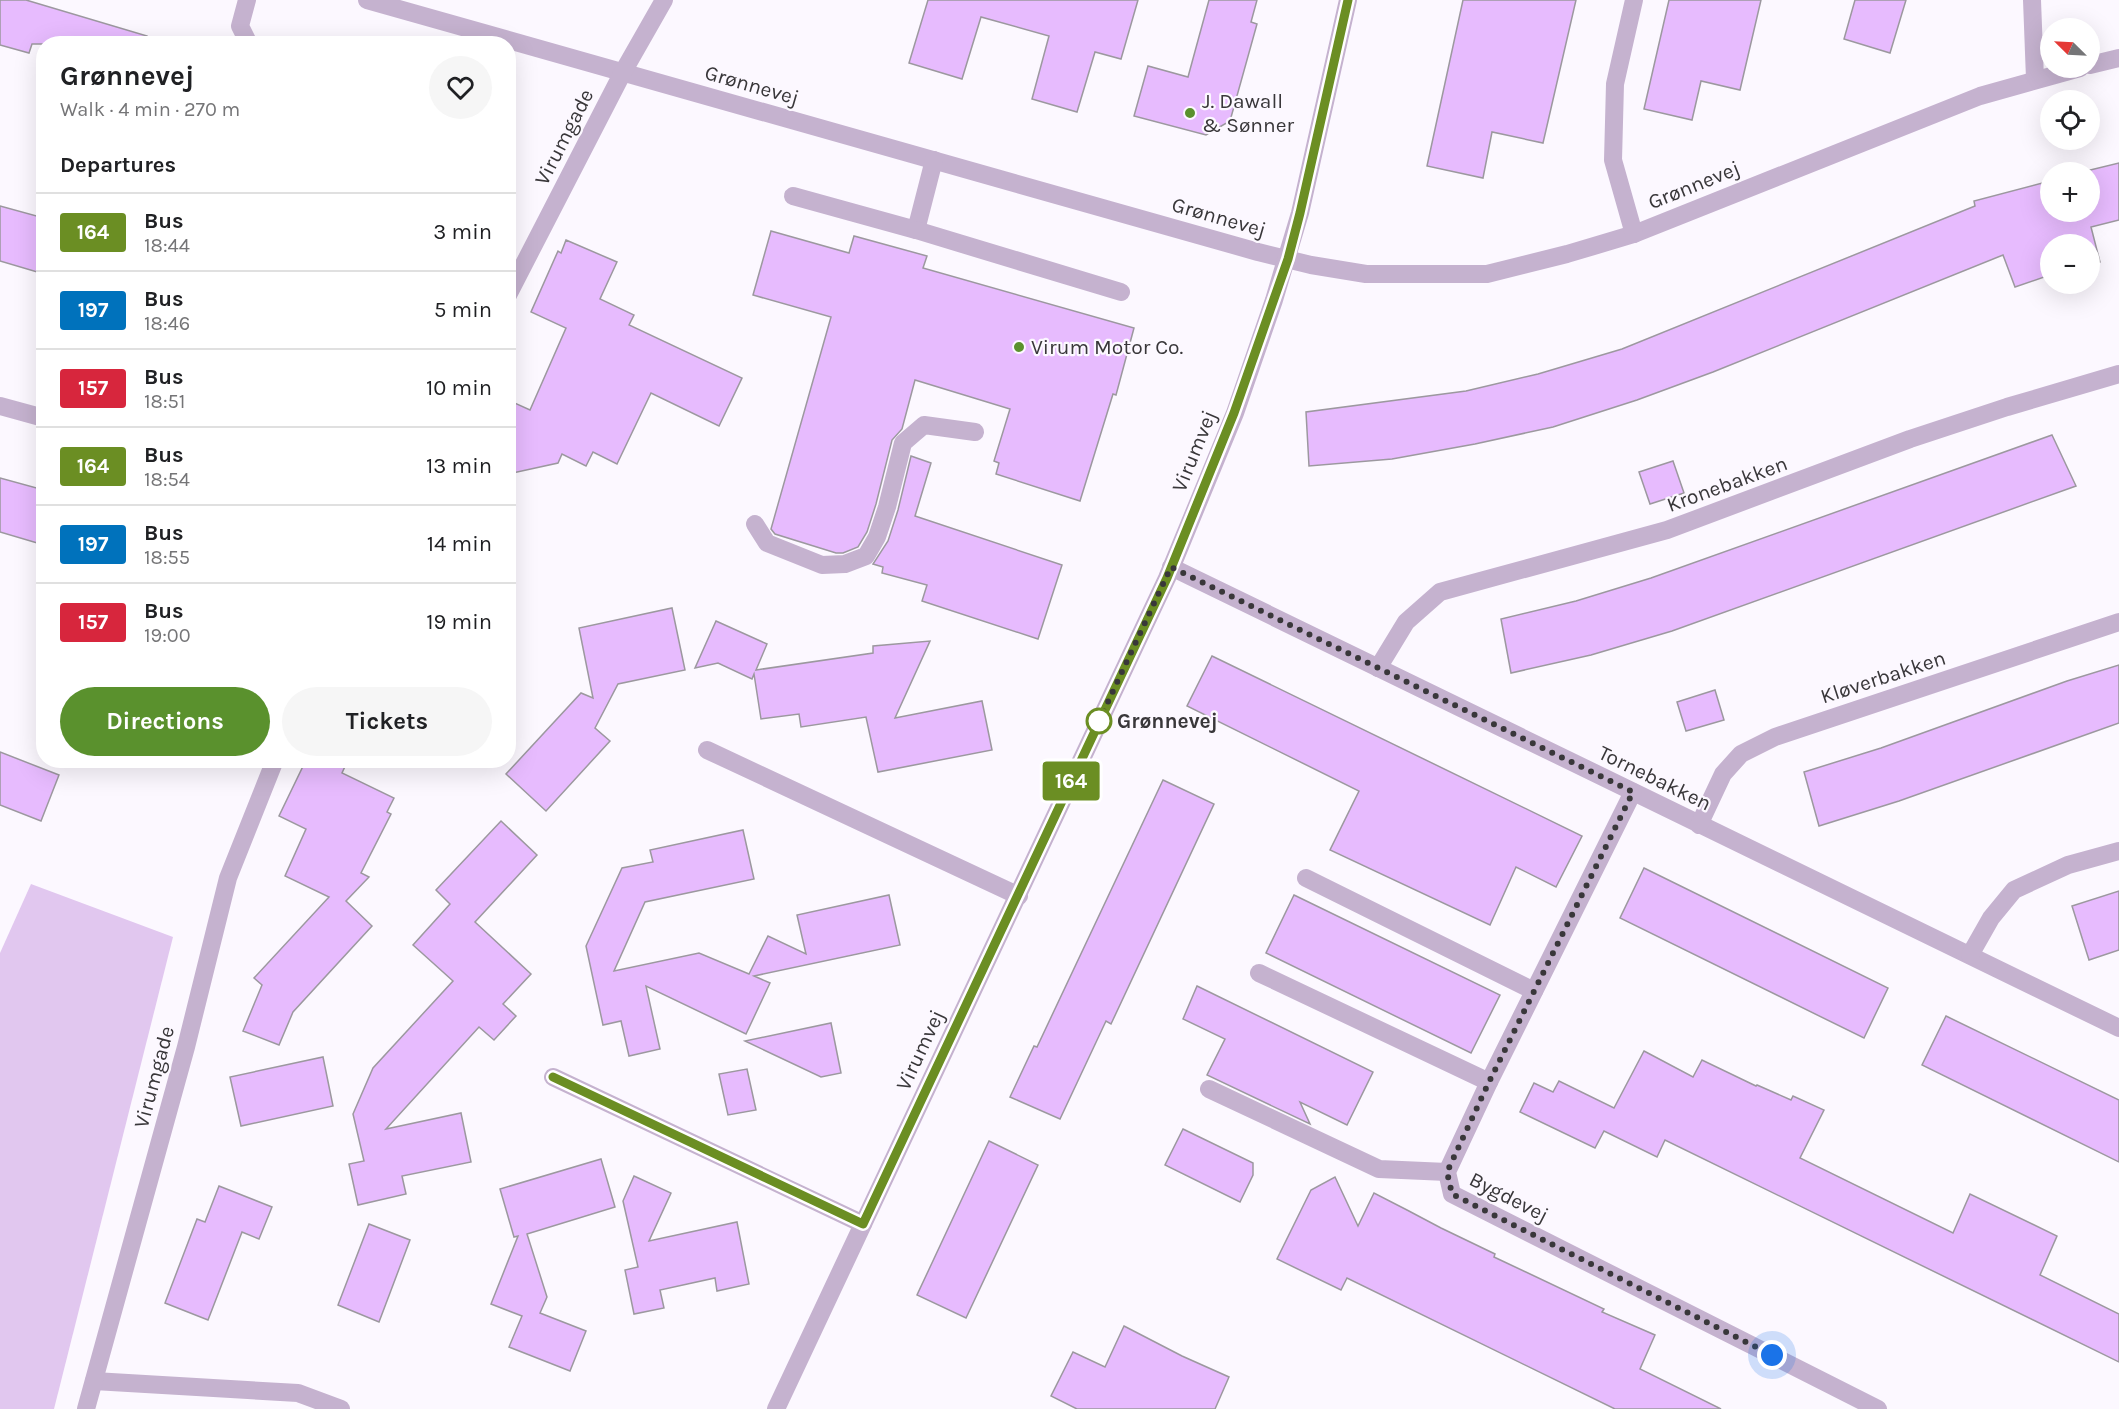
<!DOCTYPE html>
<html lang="en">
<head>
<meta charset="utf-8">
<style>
	:root { --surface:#fff; --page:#f6f6f6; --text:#202124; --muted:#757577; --line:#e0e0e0; --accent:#5a912d }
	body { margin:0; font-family:Karla,sans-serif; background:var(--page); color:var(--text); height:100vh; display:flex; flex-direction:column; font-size:22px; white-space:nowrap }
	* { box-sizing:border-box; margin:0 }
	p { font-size:20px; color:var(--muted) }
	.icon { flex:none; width:33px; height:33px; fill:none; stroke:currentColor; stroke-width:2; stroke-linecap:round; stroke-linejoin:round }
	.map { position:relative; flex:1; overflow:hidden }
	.details { position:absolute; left:36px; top:36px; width:480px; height:732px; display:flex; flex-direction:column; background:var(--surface); border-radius:24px; box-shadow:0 6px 24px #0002 }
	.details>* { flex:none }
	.badge { padding:0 12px; border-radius:4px; font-size:21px; line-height:39px }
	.needle { width:39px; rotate:294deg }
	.tools { position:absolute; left:2040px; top:18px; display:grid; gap:12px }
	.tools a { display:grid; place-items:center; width:60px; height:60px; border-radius:50%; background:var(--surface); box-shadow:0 6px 24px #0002; font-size:30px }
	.you { position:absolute; width:30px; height:30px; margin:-15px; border:4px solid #fff; border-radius:50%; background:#1a73e8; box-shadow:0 0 0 9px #1a73e833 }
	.map>.badge { position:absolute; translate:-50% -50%; box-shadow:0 0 0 3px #fff }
	h2 { padding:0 24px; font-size:22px; line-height:54px }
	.round { display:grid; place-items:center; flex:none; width:63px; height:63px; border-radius:32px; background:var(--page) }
	.headline { display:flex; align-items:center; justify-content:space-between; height:102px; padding:0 24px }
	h1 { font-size:28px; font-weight:700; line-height:45px }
	.primary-button { display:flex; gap:12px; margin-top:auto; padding:12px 24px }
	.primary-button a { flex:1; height:69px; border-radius:36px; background:var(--accent); color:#fff; font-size:24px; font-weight:700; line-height:69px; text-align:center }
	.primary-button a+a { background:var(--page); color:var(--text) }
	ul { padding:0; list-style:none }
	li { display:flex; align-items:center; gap:18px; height:78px; padding:0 24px; border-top:2px solid var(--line) }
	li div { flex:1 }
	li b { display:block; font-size:22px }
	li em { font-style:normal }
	li .badge { min-width:66px; font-weight:700; text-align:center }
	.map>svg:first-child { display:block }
	.green { fill:#e1c7ef }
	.building { fill:#e7bbfe; stroke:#9c989f; stroke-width:1.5 }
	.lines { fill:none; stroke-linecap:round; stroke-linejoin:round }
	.minor { stroke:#c5b2cf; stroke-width:18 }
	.line-casing { stroke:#fff; stroke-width:14 }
	.line { stroke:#6b8e23; stroke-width:9 }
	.walk { stroke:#39373a; stroke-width:6; stroke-dasharray:0 10.8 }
	.poi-dot { fill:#5a912d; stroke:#fcf8ff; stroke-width:2 }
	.stop-dot { fill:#fff; stroke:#6b8e23; stroke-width:3 }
	.labels { text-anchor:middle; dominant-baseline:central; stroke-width:4.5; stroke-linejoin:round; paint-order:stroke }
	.street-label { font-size:21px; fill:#39373a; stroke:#fcf8ff }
	.poi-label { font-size:21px; fill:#39373a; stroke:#fcf8ff; text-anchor:start }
	.stop-label { font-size:21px; font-weight:bold; fill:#39373a; stroke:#fcf8ff; text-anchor:start }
</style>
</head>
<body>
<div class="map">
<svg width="2119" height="1409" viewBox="0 0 2119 1409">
	<rect width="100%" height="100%" fill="#fcf8ff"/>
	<path class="green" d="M 31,884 L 173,937 L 54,1409 L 0,1409 L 0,953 Z"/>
	<g class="building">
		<path d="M 0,0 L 26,0 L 147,36 L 145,44 L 32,44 L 29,53 L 0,45 Z"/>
		<path d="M 928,0 L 1138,0 L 1121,59 L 1095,52 L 1077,112 L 1032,99 L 1049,36 L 981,17 L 962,79 L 909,63 Z"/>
		<path d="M 1209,0 L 1257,0 L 1251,22 L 1257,24 L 1230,121 L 1206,135 L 1134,116 L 1148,66 L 1188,77 Z"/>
		<path d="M 1463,0 L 1576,0 L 1543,143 L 1492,132 L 1483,178 L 1427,166 Z"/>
		<path d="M 1669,0 L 1761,0 L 1740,90 L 1701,81 L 1692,120 L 1644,109 Z"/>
		<path d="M 1855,0 L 1906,0 L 1890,53 L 1844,39 Z"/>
		<path d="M 2119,163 L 2119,220 L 2091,227 L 2100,262 L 2090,265 L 2090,244 L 2050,244 L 2050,275 L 2015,287 L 2003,255 L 1713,372 L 1637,400 L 1553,427 L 1475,444 L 1392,459 L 1309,466 L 1306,412 L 1466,391 L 1538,374 L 1622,349 L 1975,206 L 1974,201 L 2050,181 L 2050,212 L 2090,212 L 2090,172 L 2082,172 Z"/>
		<path d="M 0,206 L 44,218 L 44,274 L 0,261 Z"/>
		<path d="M 771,231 L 849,253 L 854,236 L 927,256 L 923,268 L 1134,328 L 1116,395 L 1113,394 L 1080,501 L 996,474 L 999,463 L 994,461 L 1010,409 L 915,380 L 902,429 L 892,440 L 876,504 L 867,532 L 858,547 L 843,553 L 836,553 L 775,534 L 771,529 L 831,317 L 753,295 Z"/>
		<path d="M 566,240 L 617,262 L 600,299 L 634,315 L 629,325 L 742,378 L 719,426 L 651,393 L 617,464 L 593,452 L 586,466 L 562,454 L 558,463 L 508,474 L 508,400 L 530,410 L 566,328 L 531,312 L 558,251 L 561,253 Z"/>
		<path d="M 2052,435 L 2076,486 L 1672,631 L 1591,655 L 1511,673 L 1501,619 L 1576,601 L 1651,578 Z"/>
		<path d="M 911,456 L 931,463 L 915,516 L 1062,565 L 1038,639 L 922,601 L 927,585 L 882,573 L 883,567 L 873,564 L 888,541 L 898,510 Z"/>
		<path d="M 1673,461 L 1684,493 L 1650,504 L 1639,472 Z"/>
		<path d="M 0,478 L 44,490 L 44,545 L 0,532 Z"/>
		<path d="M 672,608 L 685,670 L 618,684 L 595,728 L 610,741 L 546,811 L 506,774 L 581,693 L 593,698 L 579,628 Z"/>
		<path d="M 716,621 L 767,644 L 756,670 L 873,653 L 873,646 L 930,641 L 895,718 L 982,701 L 992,750 L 878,772 L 866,717 L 801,727 L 799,714 L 761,719 L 754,674 L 752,679 L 718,663 L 695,668 Z"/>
		<path d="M 1212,656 L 1582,836 L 1556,887 L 1516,867 L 1490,925 L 1330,850 L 1359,791 L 1187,706 Z"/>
		<path d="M 2119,665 L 2119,723 L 1899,801 L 1819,826 L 1804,772 L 1881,748 L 2067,681 Z"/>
		<path d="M 1715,690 L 1724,720 L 1686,731 L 1677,702 Z"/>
		<path d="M 0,752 L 59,775 L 41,821 L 0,805 Z"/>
		<path d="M 306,760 L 348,760 L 342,773 L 394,798 L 387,812 L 391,814 L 361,873 L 369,877 L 346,901 L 372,926 L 293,1012 L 279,1045 L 243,1031 L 262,985 L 254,978 L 329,897 L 285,876 L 306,829 L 279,816 Z"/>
		<path d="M 1163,780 L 1214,804 L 1111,1024 L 1106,1021 L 1060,1119 L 1010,1097 L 1034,1046 L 1037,1047 Z"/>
		<path d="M 501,821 L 537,855 L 475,922 L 531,974 L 503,1004 L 516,1016 L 494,1040 L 479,1027 L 386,1129 L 461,1113 L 471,1162 L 402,1176 L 406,1194 L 358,1205 L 349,1164 L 364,1161 L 353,1114 L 373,1068 L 453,981 L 413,945 L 450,904 L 436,890 Z"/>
		<path d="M 743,830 L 754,879 L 645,902 L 614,971 L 699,953 L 749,974 L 768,936 L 806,954 L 797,915 L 889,895 L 900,945 L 754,976 L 770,983 L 746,1034 L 646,986 L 660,1049 L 629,1056 L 621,1021 L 603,1025 L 586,946 L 622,868 L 653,862 L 650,850 Z"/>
		<path d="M 1644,868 L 1888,988 L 1864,1038 L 1620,918 Z"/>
		<path d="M 2119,891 L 2119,950 L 2089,960 L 2072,906 Z"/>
		<path d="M 1294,895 L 1500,995 L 1471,1053 L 1266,953 Z"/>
		<path d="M 1197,986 L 1373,1072 L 1347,1125 L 1300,1102 L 1310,1124 L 1207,1075 L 1225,1039 L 1183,1019 Z"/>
		<path d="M 1946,1016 L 2119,1100 L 2119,1162 L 1922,1065 Z"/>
		<path d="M 831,1023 L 841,1073 L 821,1077 L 745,1041 Z"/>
		<path d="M 1644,1051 L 1693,1077 L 1702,1060 L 1756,1086 L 1757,1085 L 1791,1100 L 1793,1096 L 1824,1110 L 1800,1158 L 1953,1233 L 1970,1194 L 2057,1236 L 2040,1275 L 2119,1314 L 2119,1362 L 1665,1140 L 1657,1157 L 1604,1131 L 1595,1148 L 1520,1112 L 1534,1083 L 1553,1092 L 1559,1081 L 1614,1108 Z"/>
		<path d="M 323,1057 L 333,1106 L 241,1126 L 230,1077 Z"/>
		<path d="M 747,1069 L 756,1110 L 728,1115 L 719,1074 Z"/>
		<path d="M 1183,1129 L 1253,1163 L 1253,1175 L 1240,1202 L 1165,1165 Z"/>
		<path d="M 989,1141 L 1038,1165 L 966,1318 L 917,1295 Z"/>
		<path d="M 601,1159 L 615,1207 L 527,1234 L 547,1297 L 540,1313 L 586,1331 L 570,1371 L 509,1347 L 522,1316 L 491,1304 L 518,1236 L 514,1237 L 500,1189 Z"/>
		<path d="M 634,1176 L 671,1193 L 649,1241 L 737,1222 L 749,1284 L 717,1291 L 715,1278 L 660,1290 L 664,1308 L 634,1314 L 625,1270 L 638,1267 L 623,1201 Z"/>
		<path d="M 1335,1177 L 1358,1226 L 1374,1193 L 1407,1210 L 1441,1228 L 1495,1254 L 1494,1257 L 1604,1309 L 1602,1312 L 1655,1335 L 1640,1369 L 1721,1409 L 1615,1409 L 1347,1278 L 1341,1290 L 1277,1259 L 1311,1190 Z"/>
		<path d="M 219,1186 L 272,1207 L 259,1239 L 242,1232 L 208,1320 L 165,1303 L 197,1219 L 205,1222 Z"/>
		<path d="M 369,1224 L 410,1240 L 379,1322 L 338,1305 Z"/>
		<path d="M 1124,1326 L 1182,1356 L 1229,1377 L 1215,1409 L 1077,1409 L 1051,1396 L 1073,1352 L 1105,1367 Z"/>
	</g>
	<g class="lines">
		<g class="minor">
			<path d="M 247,0 L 240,26 L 249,44"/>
			<path d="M 367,0 L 1258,252 L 1311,265 L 1366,274 L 1487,274 L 1567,254 L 1634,234 L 1980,96 L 2080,68"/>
			<path d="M 1634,0 L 1615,84 L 1613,160 L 1634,234"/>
			<path d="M 2032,0 L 2035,79"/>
			<path d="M 2090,65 L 2119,58"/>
			<path d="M 793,196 L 916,230 L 934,160"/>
			<path d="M 916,230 L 1121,292"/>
			<path d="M 508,295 L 623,72 L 664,0"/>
			<path d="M 0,406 L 44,418"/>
			<path d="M 755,524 L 767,543 L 822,565 L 845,564 L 866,556 L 877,537 L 887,507 L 903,443 L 924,425 L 975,432"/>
			<path d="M 1171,567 L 2119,1028"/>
			<path d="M 1378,668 L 1406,622 L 1440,592 L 1667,530 L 1910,439 L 2007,407 L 2119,374"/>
			<path d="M 707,750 L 1019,896"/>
			<path d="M 1633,792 L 1489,1082 L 1447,1172 L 1452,1194 L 1878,1409"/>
			<path d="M 1699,825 L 1723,774 L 1741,754 L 1775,737 L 2119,622"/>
			<path d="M 1306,878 L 1534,991"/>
			<path d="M 1970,955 L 1991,918 L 2014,890 L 2068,865 L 2119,851"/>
			<path d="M 1259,973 L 1489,1082"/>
			<path d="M 553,1077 L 863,1224"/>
			<path d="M 1209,1089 L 1379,1169 L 1447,1172"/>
			<path d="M 94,1381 L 298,1393 L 341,1409"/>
			<path d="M 86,1409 L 186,1047 L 228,878 L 275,760"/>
			<path d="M 776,1409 L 1167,578 L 1235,413 L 1274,300 L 1300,213 L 1348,0"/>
		</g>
	</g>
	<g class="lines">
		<defs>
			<path id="line" d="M 553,1077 L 863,1224 L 1167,578 L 1234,413 L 1288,259 L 1300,213 L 1348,0"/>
		</defs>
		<use href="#line" class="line-casing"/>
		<use href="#line" class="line"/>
		<path class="walk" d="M 1099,721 L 1171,567 L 1633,792 L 1489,1082 L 1447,1172 L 1452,1194 L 1772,1355"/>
	</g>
	<g class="poi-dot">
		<circle cx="1190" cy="113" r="6"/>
		<circle cx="1019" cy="347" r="6"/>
	</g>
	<circle class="stop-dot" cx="1099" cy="721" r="12"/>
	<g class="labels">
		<g class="street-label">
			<text transform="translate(752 85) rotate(16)">Grønnevej</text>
			<text transform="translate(564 137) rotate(-63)">Virumgade</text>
			<text transform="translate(1694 185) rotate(-22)">Grønnevej</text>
			<text transform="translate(1219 217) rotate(16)">Grønnevej</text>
			<text transform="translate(1194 451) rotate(-68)">Virumvej</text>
			<text transform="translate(1727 484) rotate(-20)">Kronebakken</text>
			<text transform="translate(1883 677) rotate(-18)">Kløverbakken</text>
			<text transform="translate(1655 778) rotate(26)">Tornebakken</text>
			<text transform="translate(920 1050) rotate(-65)">Virumvej</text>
			<text transform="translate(154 1077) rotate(-75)">Virumgade</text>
			<text transform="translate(1509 1197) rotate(27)">Bygdevej</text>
		</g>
		<g class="poi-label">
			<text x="1202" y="101">J. Dawall<tspan x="1202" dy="24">&amp; Sønner</tspan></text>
			<text x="1031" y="347">Virum Motor Co.</text>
		</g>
		<g class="stop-label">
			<text x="1117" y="721">Grønnevej</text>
		</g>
	</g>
</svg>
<div class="tools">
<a><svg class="needle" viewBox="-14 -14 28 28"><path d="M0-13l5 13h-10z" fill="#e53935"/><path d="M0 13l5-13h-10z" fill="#757577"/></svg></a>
<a><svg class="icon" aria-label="locate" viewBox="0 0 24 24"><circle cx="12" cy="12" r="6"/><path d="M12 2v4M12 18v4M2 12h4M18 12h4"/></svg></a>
<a>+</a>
<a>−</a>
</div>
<div class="you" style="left:1772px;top:1355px"></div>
<b class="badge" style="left:1071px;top:781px;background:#6b8e23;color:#fff">164</b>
<section class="details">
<div class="headline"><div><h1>Grønnevej</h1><p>Walk · 4 min · 270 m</p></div><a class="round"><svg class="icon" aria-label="heart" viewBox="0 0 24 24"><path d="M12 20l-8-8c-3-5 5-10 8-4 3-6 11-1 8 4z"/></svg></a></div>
<h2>Departures</h2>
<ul>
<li><span class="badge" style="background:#6b8e23;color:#fff">164</span><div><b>Bus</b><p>18:44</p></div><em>3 min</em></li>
<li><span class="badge" style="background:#0072bc;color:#fff">197</span><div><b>Bus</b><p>18:46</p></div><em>5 min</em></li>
<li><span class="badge" style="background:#d7263d;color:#fff">157</span><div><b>Bus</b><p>18:51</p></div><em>10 min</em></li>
<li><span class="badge" style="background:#6b8e23;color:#fff">164</span><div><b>Bus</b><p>18:54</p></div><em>13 min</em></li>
<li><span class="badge" style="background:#0072bc;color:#fff">197</span><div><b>Bus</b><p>18:55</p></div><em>14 min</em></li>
<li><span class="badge" style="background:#d7263d;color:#fff">157</span><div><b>Bus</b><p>19:00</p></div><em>19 min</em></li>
</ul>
<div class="primary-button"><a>Directions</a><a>Tickets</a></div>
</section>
</div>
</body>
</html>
